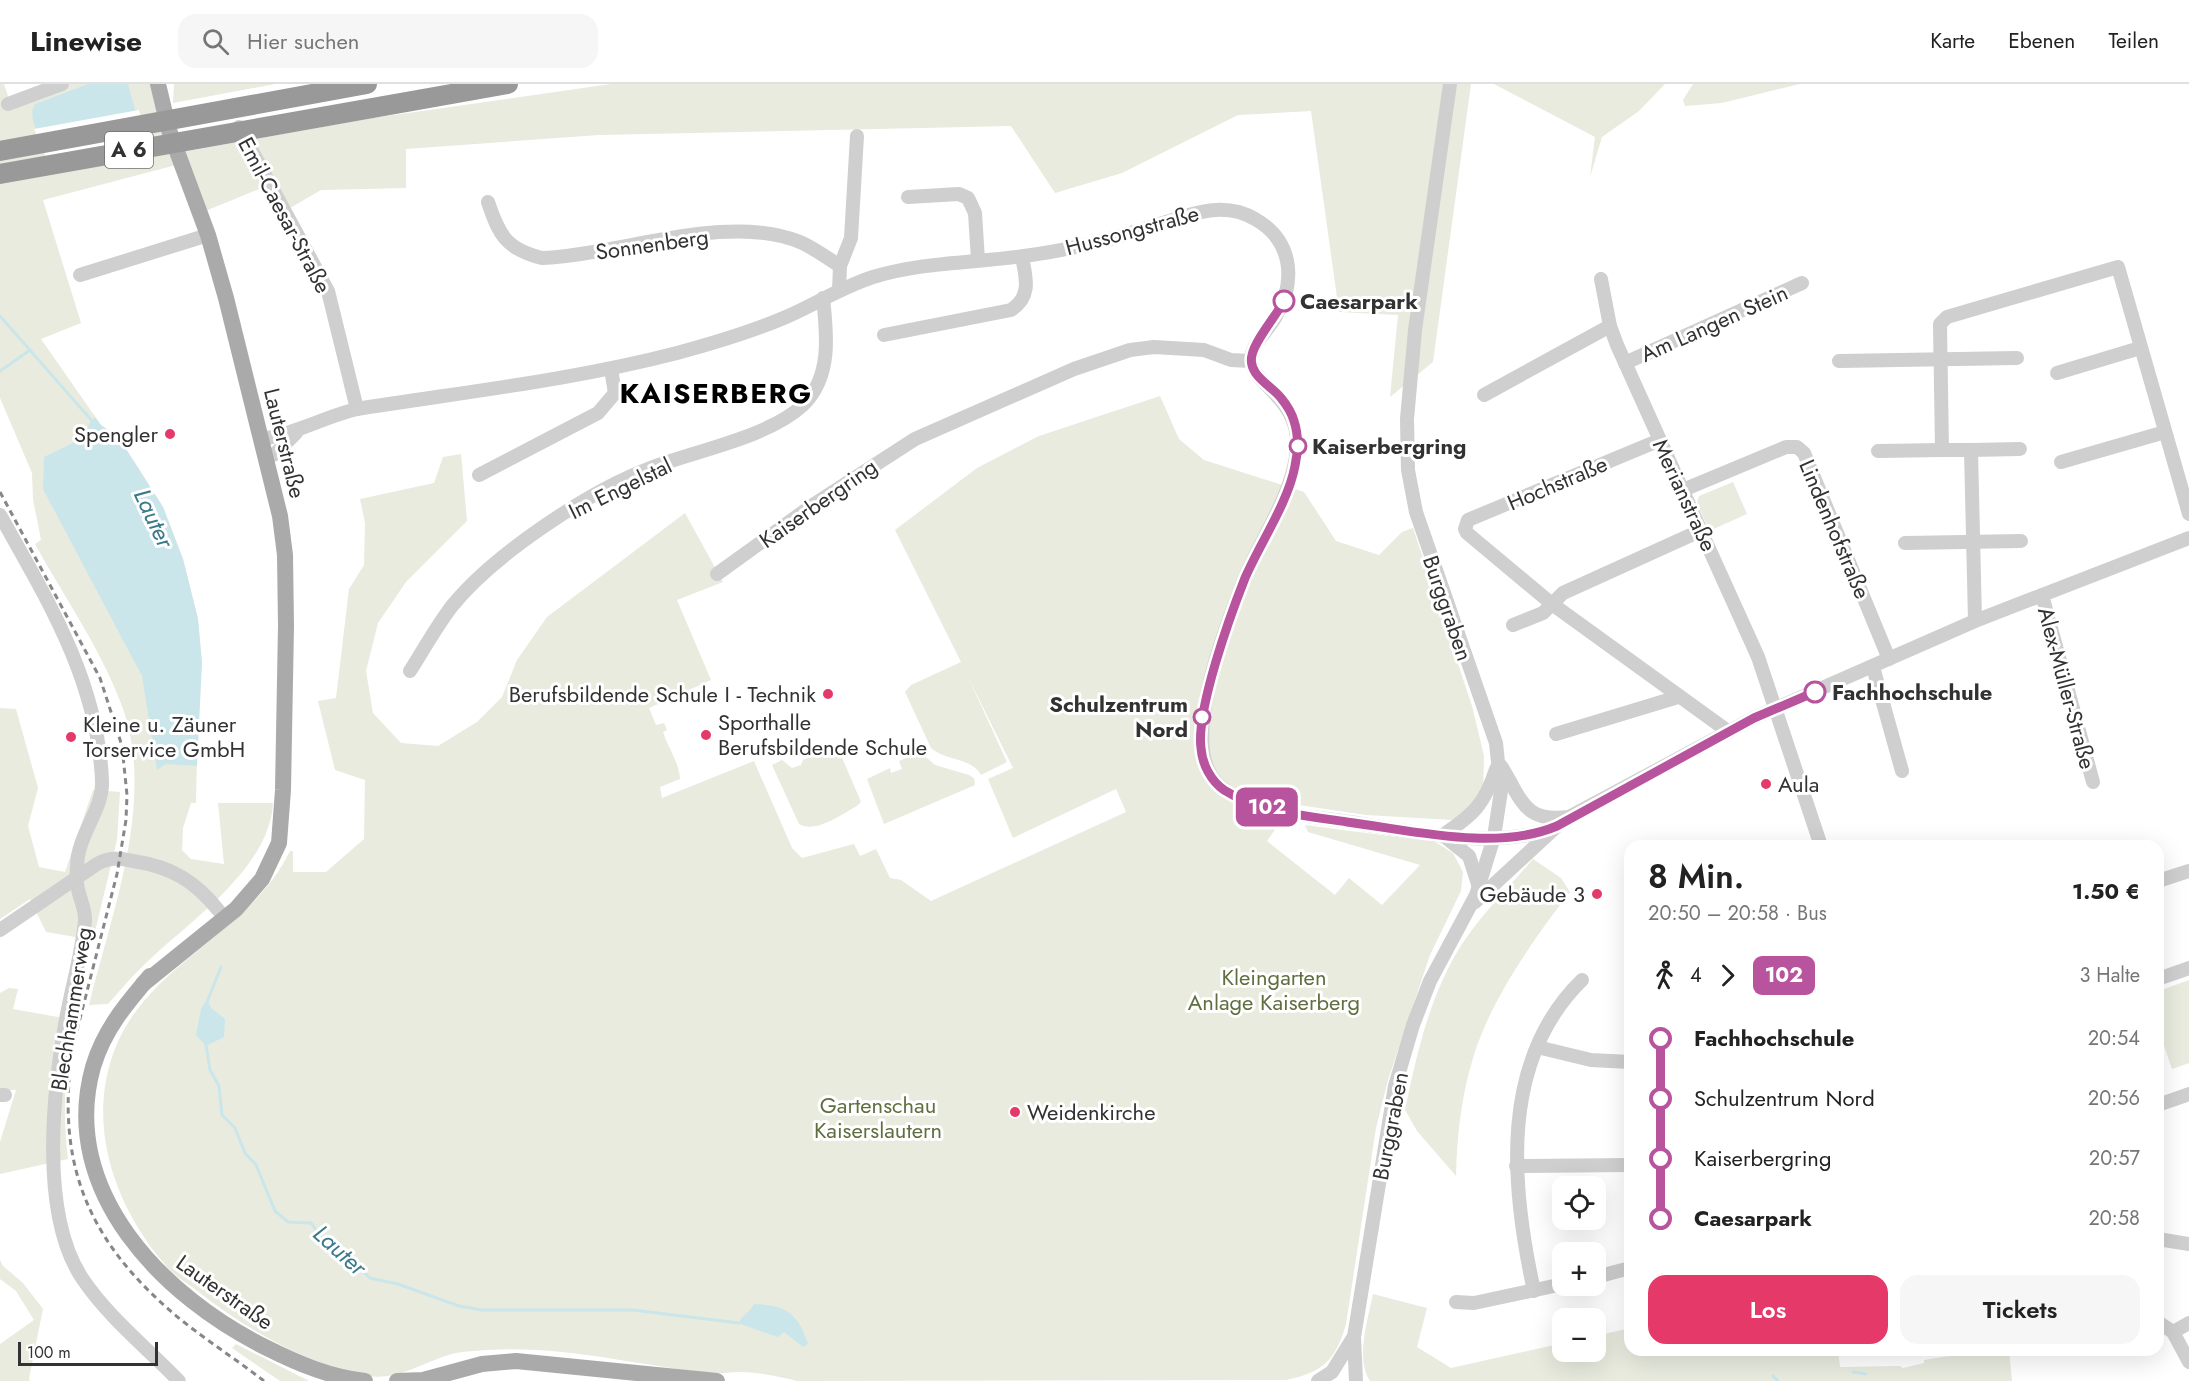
<!DOCTYPE html>
<html lang="de">
<head>
<meta charset="utf-8">
<style>
	:root { --surface:#fff; --page:#f6f6f6; --text:#222; --muted:#767676; --line:#e0e0e0; --accent:#e53969 }
	body { margin:0; font-family:Jost,sans-serif; background:var(--page); color:var(--text); height:100vh; display:flex; flex-direction:column; font-size:22px; white-space:nowrap }
	* { box-sizing:border-box; margin:0 }
	p { font-size:20px; color:var(--muted) }
	.icon { flex:none; width:33px; height:33px; fill:none; stroke:currentColor; stroke-width:2; stroke-linecap:round; stroke-linejoin:round }
	.map { position:relative; flex:1; overflow:hidden }
	.side { position:absolute; left:1624px; top:756px; width:540px; height:516px; display:flex; flex-direction:column; background:var(--surface); border-radius:18px; box-shadow:0 6px 24px #0002 }
	.side>* { flex:none }
	.badge { padding:0 12px; border-radius:9px; font-size:21px; line-height:39px }
	.controls { position:absolute; left:1552px; top:1092px; display:grid; gap:12px }
	.controls a { display:grid; place-items:center; width:54px; height:54px; border-radius:12px; background:var(--surface); box-shadow:0 6px 24px #0002; font-size:30px }
	.scale { position:absolute; left:18px; bottom:15px; width:140px; box-sizing:border-box; padding-left:6px; border:3px solid #323232; border-top:0; font-size:16px; line-height:21px; white-space:nowrap; color:#323232; -webkit-text-stroke:4px #fff; paint-order:stroke }
	.map>.badge { position:absolute; translate:-50% -50%; box-shadow:0 0 0 3px #fff }
	.legs { display:flex; align-items:center; gap:9px; height:66px; padding:0 24px; font-size:20px }
	.legs p { margin-inline-start:auto }
	.headline { display:flex; align-items:center; justify-content:space-between; height:102px; padding:0 24px }
	h1 { font-size:33px; font-weight:600; line-height:45px }
	.action { display:flex; gap:12px; margin-top:auto; padding:12px 24px }
	.action a { flex:1; height:69px; border-radius:18px; background:var(--accent); color:#fff; font-size:24px; font-weight:600; line-height:69px; text-align:center }
	.action a+a { background:var(--page); color:var(--text) }
	ul { padding:0 24px; list-style:none }
	li { display:flex; align-items:center; gap:21px; height:60px; font-size:22px }
	li i { display:grid; place-items:center; width:9px; height:100%; margin:0 8px; background:currentColor }
	li i::after { content:''; width:15px; height:15px; margin:-8px; border:4px solid; border-radius:50%; background:var(--surface) }
	li p { margin-inline-start:auto }
	li:first-child i { background:linear-gradient(#0000 50%,currentColor 0) }
	li:last-child i { background:linear-gradient(currentColor 50%,#0000 0) }
	header { display:flex; align-items:center; gap:36px; box-sizing:border-box; height:84px; padding:0 30px; background:var(--surface); border-bottom:2px solid var(--line) }
	header strong { font-size:28px }
	nav { display:flex; gap:33px; margin-inline-start:auto; font-size:21px }
	.search { width:420px; height:54px; background:var(--page); display:flex; align-items:center; gap:15px; box-sizing:border-box; padding:0 21px; border-radius:18px; color:var(--muted); font-size:22px }
	.map>svg:first-child { display:block }
	.green { fill:#e8ebde }
	.water { fill:#cbe6eb }
	.pier { fill:#fff }
	.lines { fill:none; stroke-linecap:round; stroke-linejoin:round }
	.stream { stroke:#cbe6eb; stroke-width:3 }
	.minor { stroke:#cfcfcf; stroke-width:14 }
	.major { stroke:#aaa; stroke-width:16 }
	.highway { stroke:#999; stroke-width:20 }
	.rail { stroke:#878787; stroke-width:3; stroke-dasharray:6 4.5; stroke-linecap:butt }
	.line-1-casing { stroke:#fff; stroke-width:14 }
	.line-1 { stroke:#b8549e; stroke-width:9 }
	.stop-1-dot { fill:#fff; stroke:#b8549e; stroke-width:3 }
	.poi-dot { fill:#e53969; stroke:#fff; stroke-width:2 }
	.labels { text-anchor:middle; dominant-baseline:central; stroke-width:6; stroke-linejoin:round; paint-order:stroke }
	.shield { fill:#fff; stroke:#707070; stroke-width:1.5 }
	.shield-label { font-size:21px; font-weight:bold; fill:#323232 }
	.street-label { font-size:22px; fill:#323232; stroke:#fff }
	.stop-label { font-size:22px; font-weight:bold; fill:#323232; stroke:#fff; text-anchor:start }
	.poi-label { font-size:22px; fill:#323232; stroke:#fff; text-anchor:start }
	.park-label { font-size:22px; fill:#5f6f3f; stroke:#fff }
	.water-label { font-size:24px; font-style:italic; fill:#3a7a89; stroke:#fff }
	.district-label { font-size:28px; font-weight:bold; letter-spacing:1.5px; fill:#000; stroke:#fff }
</style>
</head>
<body>
<header>
<strong>Linewise</strong>
<div class="search"><svg class="icon" aria-label="search" viewBox="0 0 24 24"><circle cx="10" cy="10" r="6"/><path d="M15 15l6 6"/></svg>Hier suchen</div>
<nav><a>Karte</a><a>Ebenen</a><a>Teilen</a></nav>
</header>
<div class="map">
<svg width="2189" height="1297" viewBox="0 0 2189 1297">
	<rect width="100%" height="100%" fill="#fff"/>
	<g class="green">
		<path d="M 0,0 L 4,0 L 11,21 L 70,0 L 152,0 L 176,81 L 43,116 L 81,239 L 41,255 L 101,341 L 119,354 L 139,385 L 163,423 L 183,475 L 198,535 L 202,579 L 198,623 L 196,719 L 191,719 L 183,744 L 182,766 L 191,775 L 224,780 L 218,719 L 273,719 C 269,787 186,839 142,883 C 130,894 119,908 108,920 L 89,921 C 112,827 158,711 120,617 C 99,562 63,511 35,460 L 41,456 L 33,415 L 32,389 L 0,314 Z"/>
		<path d="M 174,0 L 275,0 L 173,19 Z"/>
		<path d="M 611,0 L 1471,0 L 1433,278 L 1390,313 L 1398,231 L 1339,228 L 1311,27 L 1238,31 L 1122,89 L 1055,109 L 1011,42 L 599,51 L 406,65 L 406,104 L 321,106 L 285,127 L 269,101 L 203,128 L 182,68 L 373,34 Z"/>
		<path d="M 1494,0 L 1665,0 L 1639,27 L 1602,53 L 1590,93 L 1595,53 Z"/>
		<path d="M 1693,0 L 1800,0 L 1722,19 L 1685,22 L 1683,16 Z"/>
		<path d="M 1160,312 L 1179,355 L 1204,376 L 1304,408 L 1336,457 L 1379,471 L 1402,448 L 1413,444 L 1472,622 L 1484,672 L 1483,709 L 1472,726 L 1452,736 L 1366,731 L 1285,719 L 1281,737 L 1267,757 L 1335,811 L 1349,794 L 1382,821 L 1420,781 L 1308,748 L 1305,741 L 1435,758 L 1453,769 L 1463,788 L 1461,807 L 1430,871 L 1388,996 L 1376,1044 L 1346,1240 C 1336,1276 1322,1289 1286,1296 L 797,1297 C 778,1292 758,1288 739,1288 C 729,1288 719,1290 709,1289 C 636,1281 562,1261 487,1266 C 476,1267 463,1267 452,1270 C 425,1277 398,1297 368,1292 C 305,1280 246,1245 196,1206 C 187,1199 176,1193 168,1184 C 118,1128 87,1048 112,973 C 142,881 249,852 290,767 L 293,767 L 293,788 L 326,788 L 364,755 L 365,696 L 335,686 L 318,617 L 336,614 L 349,505 L 364,481 L 365,439 L 360,415 L 434,399 L 443,373 L 461,370 L 467,437 L 406,498 L 378,539 L 366,587 L 373,629 L 401,659 L 438,662 L 477,638 L 502,613 L 517,576 L 547,533 L 685,429 L 723,498 L 677,516 L 711,596 L 649,624 L 656,641 L 664,639 L 667,646 L 663,648 C 668,664 679,678 680,695 L 660,703 L 662,714 L 754,677 L 792,764 L 802,774 L 854,760 L 860,772 L 876,765 L 890,794 L 901,796 L 931,817 L 1126,728 L 1116,705 L 1013,754 L 988,695 L 1013,684 L 967,591 L 1007,678 L 981,691 C 971,673 945,677 931,664 L 905,608 L 911,601 L 961,578 L 895,446 L 977,384 L 1039,352 Z"/>
		<path d="M 1733,398 L 1747,430 L 1709,447 L 1697,419 L 1699,412 Z"/>
		<path d="M 0,624 L 16,625 L 38,704 L 28,742 L 39,783 L 65,788 L 93,706 L 120,708 L 117,756 L 93,856 L 46,848 L 30,815 L 0,835 Z"/>
		<path d="M 837,662 L 861,718 L 857,722 C 842,730 815,750 799,740 L 772,681 L 782,676 L 792,684 L 801,681 L 803,676 Z"/>
		<path d="M 920,668 L 935,681 L 969,691 L 974,694 L 975,701 L 884,740 L 867,695 L 890,684 L 891,689 L 902,685 L 899,677 Z"/>
		<path d="M 1533,775 L 1561,794 L 1570,808 C 1534,854 1490,917 1473,974 C 1461,1013 1457,1052 1456,1092 L 1417,1047 L 1405,1026 C 1417,969 1430,910 1462,860 C 1482,830 1509,803 1533,775 Z"/>
		<path d="M 2189,896 L 2189,979 L 2172,985 L 2159,947 L 2159,907 Z"/>
		<path d="M 9,904 L 18,905 L 13,925 L 75,936 C 65,983 62,1027 68,1075 L 0,1090 L 0,1058 L 16,1006 L 0,1006 L 0,909 Z"/>
		<path d="M 0,1176 L 3,1182 L 23,1199 L 43,1225 L 29,1294 L 30,1297 L 0,1297 L 0,1260 L 34,1236 L 16,1207 L 0,1195 Z"/>
		<path d="M 1373,1210 L 1427,1224 L 1417,1263 L 1451,1284 L 1563,1259 L 1563,1268 L 1596,1268 L 1596,1252 L 1630,1244 L 1630,1266 L 1718,1266 L 1719,1269 L 1737,1266 L 1838,1266 L 1840,1283 L 1900,1282 L 1903,1284 L 1924,1279 L 1924,1276 L 1987,1266 L 2009,1266 L 2012,1297 L 1370,1297 C 1355,1274 1368,1236 1373,1210 Z"/>
		<path d="M 236,1260 L 309,1297 L 280,1297 L 232,1264 Z"/>
	</g>
	<g class="water">
		<path d="M 88,0 L 128,0 L 139,40 L 47,70 C 42,57 26,33 35,20 Z"/>
		<path d="M 95,333 L 101,341 L 119,354 L 163,423 L 183,475 L 198,535 L 202,579 L 197,682 L 166,680 L 157,686 L 142,592 L 43,405 L 44,373 L 85,353 L 89,340 Z"/>
		<path d="M 207,916 L 211,924 L 225,935 L 224,953 L 206,962 L 196,951 L 201,925 Z"/>
		<path d="M 754,1220 C 786,1221 798,1229 808,1260 L 803,1263 L 784,1248 L 778,1253 L 743,1241 L 739,1239 C 742,1231 750,1228 754,1220 Z"/>
	</g>
	<path class="pier" d="M 139,26 L 142,40 L 136,57 L 46,73 L 34,45 Z"/>
	<g class="lines">
		<g class="stream">
			<path d="M 0,232 L 93,338"/>
			<path d="M 0,287 L 30,266"/>
			<path d="M 207,918 L 221,883"/>
			<path d="M 206,961 L 210,986 L 219,1002 L 222,1031 L 235,1044 L 245,1069 L 256,1081 L 275,1127 L 288,1138 L 311,1139 L 323,1155 L 348,1173 L 370,1194 L 398,1200 L 459,1222 L 482,1226 L 633,1226 L 739,1239"/>
			<path d="M 1853,1288 L 1866,1290"/>
			<path d="M 1773,1292 L 1778,1297"/>
		</g>
		<g class="minor">
			<path d="M 8,20 L 62,0"/>
			<path d="M 239,43 L 328,207 L 357,325"/>
			<path d="M 908,113 L 959,110 L 968,114 L 975,129 L 978,176"/>
			<path d="M 488,118 C 499,151 506,165 542,174 C 619,171 727,128 800,158 C 814,164 827,174 840,182"/>
			<path d="M 80,191 L 208,151"/>
			<path d="M 1601,195 L 1610,242 L 1617,261 L 1758,573 L 1821,762"/>
			<path d="M 839,206 L 840,182 L 851,154 L 857,52"/>
			<path d="M 884,251 L 1011,226 C 1032,212 1026,194 1022,173"/>
			<path d="M 1839,277 L 2017,274"/>
			<path d="M 1625,279 L 1802,199"/>
			<path d="M 2057,289 L 2140,264"/>
			<path d="M 1484,311 L 1610,242"/>
			<path d="M 261,355 C 295,350 324,333 357,325 C 464,308 573,296 677,269 C 714,259 751,248 786,233 C 816,220 842,203 873,193 C 923,178 973,179 1024,172 C 1072,166 1118,154 1163,139 C 1194,129 1225,117 1255,135 C 1294,157 1296,199 1275,234 C 1268,246 1252,260 1251,275 C 1250,301 1306,314 1296,373 C 1289,417 1260,456 1244,496 C 1226,542 1175,667 1221,703 C 1254,729 1309,732 1349,738 C 1412,747 1498,768 1557,742"/>
			<path d="M 1660,356 L 1468,436 L 1465,445 L 1467,449 L 1552,520 L 1729,648"/>
			<path d="M 1971,366 L 2020,365"/>
			<path d="M 1878,367 L 1942,366"/>
			<path d="M 266,373 L 275,370 L 296,349"/>
			<path d="M 2061,378 L 2165,348"/>
			<path d="M 479,391 L 598,329 L 615,309 L 611,285"/>
			<path d="M 1683,406 L 1786,363 L 1797,363 L 1804,369 L 1889,575"/>
			<path d="M 0,431 C 47,515 98,597 102,697 C 103,724 82,746 78,772 C 77,783 75,795 78,805 C 80,816 86,826 85,837 C 82,868 73,899 67,930 C 53,1004 39,1129 82,1194 C 108,1233 147,1264 179,1297"/>
			<path d="M 1905,459 L 2021,457"/>
			<path d="M 717,490 L 810,423 L 915,355 L 1074,285 L 1130,266 L 1154,263 L 1204,266 L 1231,276 L 1251,277"/>
			<path d="M 2042,511 L 2093,698"/>
			<path d="M 1975,537 L 1971,366 L 1942,366 L 1940,240 L 1947,233 L 2118,183 L 2189,430"/>
			<path d="M 1513,541 L 1543,529 L 1563,509 L 1702,446"/>
			<path d="M 1873,583 L 1902,687"/>
			<path d="M 410,587 C 424,565 436,543 452,522 C 493,471 588,408 648,385 C 693,367 768,354 803,321 C 832,293 827,250 823,214"/>
			<path d="M 1556,650 L 1678,613"/>
			<path d="M 1501,682 C 1522,715 1523,739 1569,733"/>
			<path d="M 1443,751 C 1473,731 1485,720 1496,685"/>
			<path d="M 1444,752 L 1469,772 L 1479,803"/>
			<path d="M 2158,797 L 2189,787"/>
			<path d="M 1475,818 L 1557,742 L 1571,732 L 1754,634 L 1975,537 L 2189,454"/>
			<path d="M 0,846 L 97,780 C 109,773 120,774 133,777 C 172,783 195,797 219,827"/>
			<path d="M 2158,895 L 2189,884"/>
			<path d="M 1537,963 L 1591,976 L 1630,978"/>
			<path d="M 0,1011 L 5,1011"/>
			<path d="M 2158,1021 L 2189,1010"/>
			<path d="M 1516,1082 L 1630,1081"/>
			<path d="M 2158,1155 L 2189,1160"/>
			<path d="M 1596,1193 L 1630,1184"/>
			<path d="M 1534,1207 C 1511,1102 1499,977 1582,896"/>
			<path d="M 1456,1218 L 1474,1219 L 1563,1200"/>
			<path d="M 2158,1238 L 2173,1248 L 2189,1278"/>
			<path d="M 2173,1248 L 2189,1239"/>
			<path d="M 1318,1297 L 1332,1288 L 1353,1254"/>
			<path d="M 1356,1297 L 1354,1253 L 1395,1002 L 1413,941 L 1430,897 L 1476,811 L 1494,753 L 1501,707 L 1496,659 L 1416,428 L 1408,386 L 1407,335 L 1415,246 L 1450,0"/>
		</g>
		<g class="major">
			<path d="M 150,892 C 126,920 104,946 93,983 C 58,1108 165,1214 267,1264 C 299,1280 330,1293 365,1297"/>
			<path d="M 143,900 L 236,825 L 262,795 L 279,759 L 283,706 L 286,542 L 285,471 L 280,432 L 226,214 L 208,151 L 169,46 L 158,0"/>
			<path d="M 397,1297 L 423,1296 L 482,1280 L 516,1277 L 717,1297"/>
		</g>
		<g class="highway">
			<path d="M 0,67 L 367,0"/>
			<path d="M 0,90 L 508,0"/>
		</g>
		<path class="rail" d="M 0,408 L 100,594 L 122,662 L 127,711 L 126,736 L 117,790 L 73,962 C 56,1072 83,1149 166,1223 C 196,1250 232,1272 264,1297"/>
	</g>
	<g class="lines">
		<defs>
			<path id="line-1" d="M 1284,217 C 1276,232 1255,256 1252,271 C 1247,291 1271,301 1281,314 C 1286,320 1292,330 1294,337 C 1299,352 1298,368 1295,382 C 1288,419 1260,459 1245,494 C 1230,532 1196,626 1201,664 C 1202,680 1211,697 1224,706 C 1258,728 1308,732 1347,738 C 1410,746 1496,768 1557,742 L 1754,634 L 1815,608"/>
		</defs>
		<use href="#line-1" class="line-1-casing"/>
		<use href="#line-1" class="line-1"/>
	</g>
	<g class="stop-1-dot">
		<circle cx="1284" cy="217" r="10"/>
		<circle cx="1298" cy="362" r="8"/>
		<circle cx="1815" cy="608" r="10"/>
		<circle cx="1202" cy="633" r="8"/>
	</g>
	<g class="poi-dot">
		<circle cx="170" cy="350" r="6"/>
		<circle cx="828" cy="610" r="6"/>
		<circle cx="706" cy="651" r="6"/>
		<circle cx="71" cy="653" r="6"/>
		<circle cx="1766" cy="700" r="6"/>
		<circle cx="1597" cy="810" r="6"/>
		<circle cx="1015" cy="1028" r="6"/>
	</g>
	<g class="labels">
		<rect class="shield" x="105" y="48" width="48" height="36" rx="4.5"/>
		<g class="shield-label">
			<text x="129" y="66">A 6</text>
		</g>
		<g class="street-label">
			<text transform="translate(285 131) rotate(62)">Emil-Caesar-Straße</text>
			<text transform="translate(1132 146) rotate(-15)">Hussongstraße</text>
			<text transform="translate(652 160) rotate(-8)">Sonnenberg</text>
			<text transform="translate(1714 239) rotate(-24)">Am Langen Stein</text>
			<text transform="translate(285 359) rotate(76)">Lauterstraße</text>
			<text transform="translate(1557 399) rotate(-23)">Hochstraße</text>
			<text transform="translate(620 404) rotate(-26)">Im Engelstal</text>
			<text transform="translate(1685 411) rotate(65)">Merianstraße</text>
			<text transform="translate(818 419) rotate(-35)">Kaiserbergring</text>
			<text transform="translate(1835 445) rotate(67)">Lindenhofstraße</text>
			<text transform="translate(1448 524) rotate(71)">Burggraben</text>
			<text transform="translate(2067 604) rotate(75)">Alex-Müller-Straße</text>
			<text transform="translate(71 925) rotate(-81)">Blechhammerweg</text>
			<text transform="translate(1390 1042) rotate(-79)">Burggraben</text>
			<text transform="translate(225 1208) rotate(35)">Lauterstraße</text>
		</g>
		<g class="stop-label">
			<text x="1300" y="217">Caesarpark</text>
			<text x="1312" y="362">Kaiserbergring</text>
			<text x="1832" y="608">Fachhochschule</text>
			<text x="1188" y="620" text-anchor="end">Schulzentrum<tspan x="1188" dy="25">Nord</tspan></text>
		</g>
		<g class="poi-label">
			<text x="158" y="350" text-anchor="end">Spengler</text>
			<text x="816" y="610" text-anchor="end">Berufsbildende Schule I - Technik</text>
			<text x="718" y="638">Sporthalle<tspan x="718" dy="25">Berufsbildende Schule</tspan></text>
			<text x="83" y="640">Kleine u. Zäuner<tspan x="83" dy="25">Torservice GmbH</tspan></text>
			<text x="1778" y="700">Aula</text>
			<text x="1585" y="810" text-anchor="end">Gebäude 3</text>
			<text x="1027" y="1028">Weidenkirche</text>
		</g>
		<g class="park-label">
			<text x="1274" y="893">Kleingarten<tspan x="1274" dy="25">Anlage Kaiserberg</tspan></text>
			<text x="878" y="1021">Gartenschau<tspan x="878" dy="25">Kaiserslautern</tspan></text>
		</g>
		<g class="water-label">
			<text transform="translate(154 434) rotate(65)">Lauter</text>
			<text transform="translate(340 1166) rotate(42)">Lauter</text>
		</g>
		<g class="district-label">
			<text x="716" y="309">KAISERBERG</text>
		</g>
	</g>
</svg>
<div class="controls">
<a><svg class="icon" aria-label="locate" viewBox="0 0 24 24"><circle cx="12" cy="12" r="6"/><path d="M12 2v4M12 18v4M2 12h4M18 12h4"/></svg></a>
<a>+</a>
<a>−</a>
</div>
<div class="scale">100 m</div>
<b class="badge" style="left:1267px;top:723px;background:#b8549e;color:#fff">102</b>
<section class="side">
<div class="headline"><div><h1>8 Min.</h1><p>20:50 – 20:58 · Bus</p></div><b>1.50 €</b></div>
<div class="legs"><svg class="icon" aria-label="walk" viewBox="0 0 24 24"><circle cx="13" cy="4" r="2"/><path d="M13 8l-2 6 4 7M11 14l-3 7M7 12l3-4h3l4 4"/></svg>4<svg class="icon" aria-label="forward" viewBox="0 0 24 24"><path d="M9 5l7 7-7 7"/></svg><b class="badge" style="background:#b8549e;color:#fff">102</b><p>3 Halte</p></div>
<ul>
<li><i style="color:#b8549e"></i><b>Fachhochschule</b><p>20:54</p></li>
<li><i style="color:#b8549e"></i><span>Schulzentrum Nord</span><p>20:56</p></li>
<li><i style="color:#b8549e"></i><span>Kaiserbergring</span><p>20:57</p></li>
<li><i style="color:#b8549e"></i><b>Caesarpark</b><p>20:58</p></li>
</ul>
<div class="action"><a>Los</a><a>Tickets</a></div>
</section>
</div>
</body>
</html>
